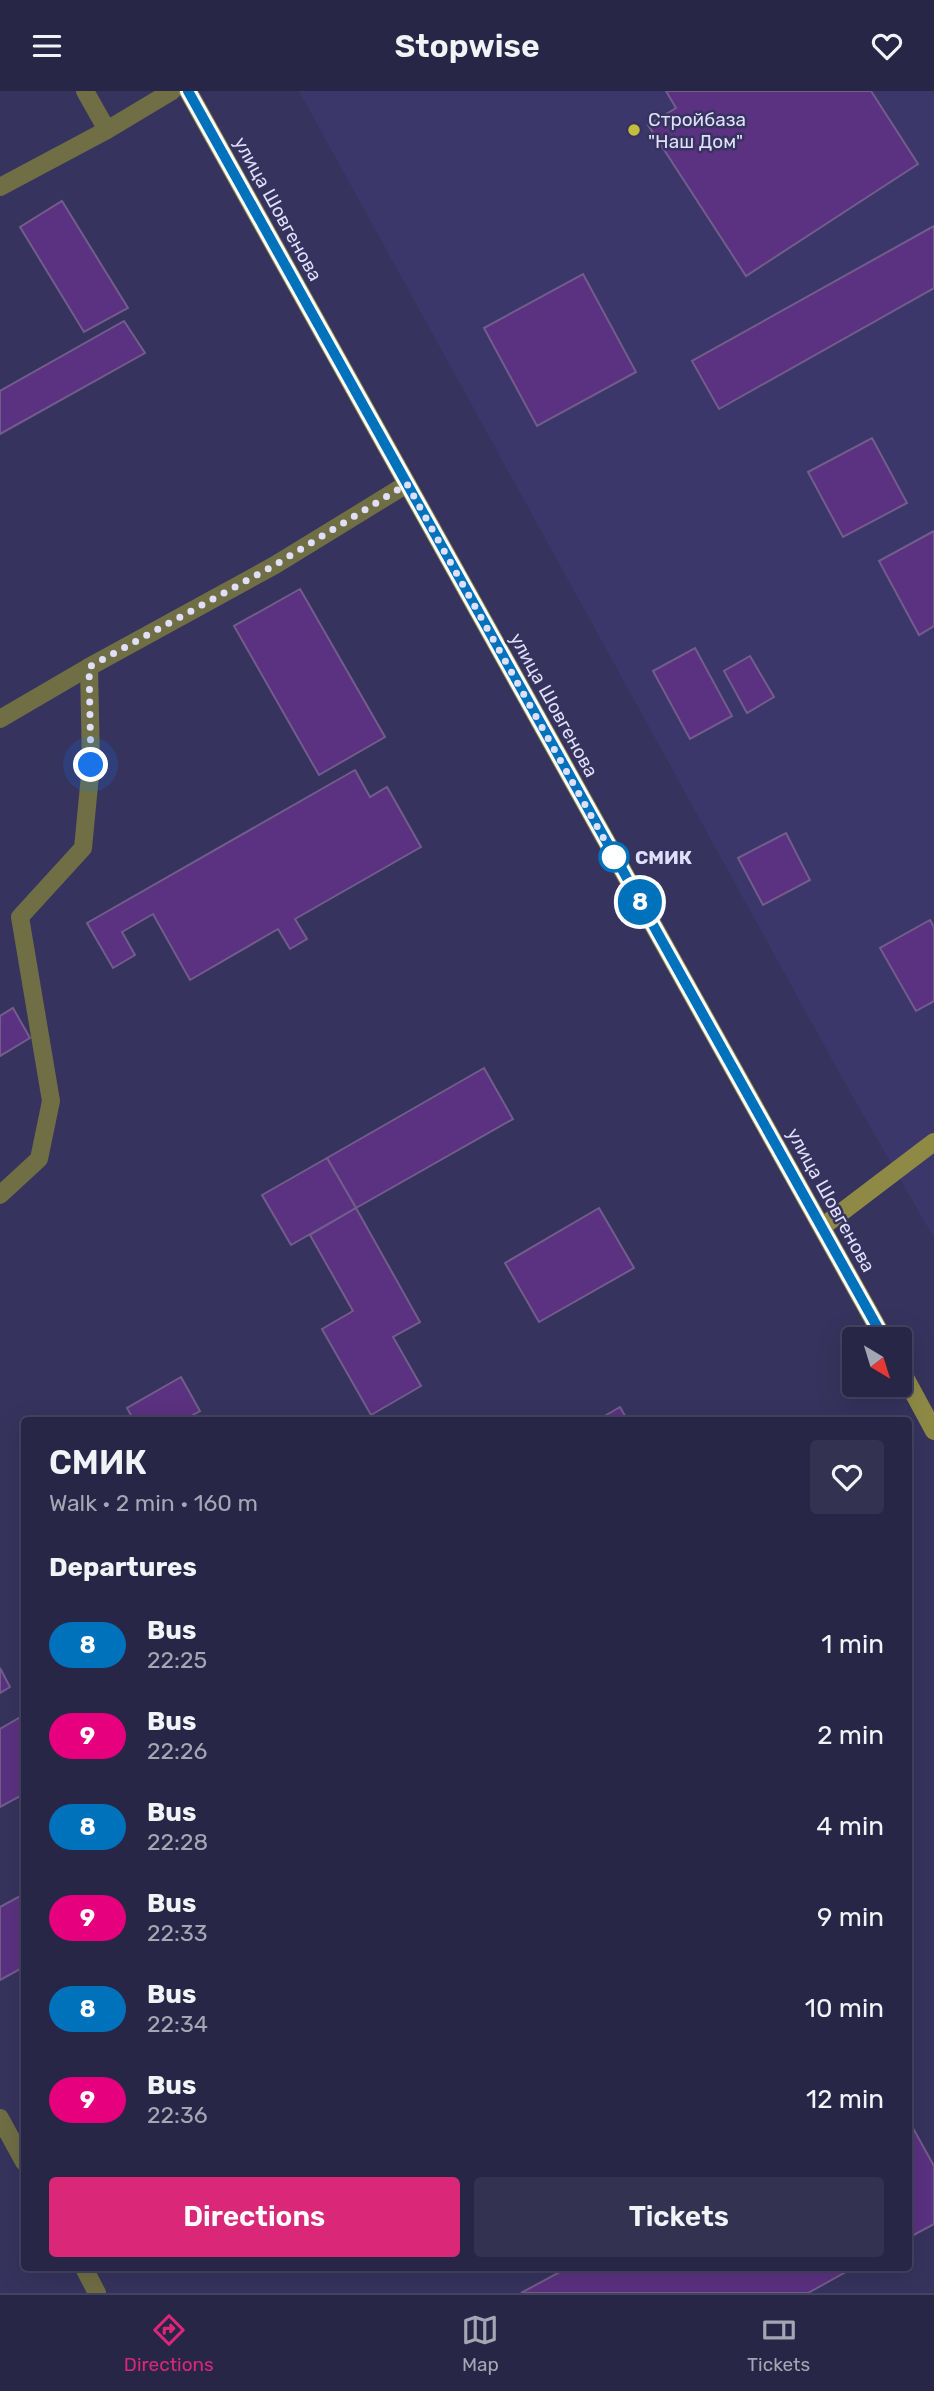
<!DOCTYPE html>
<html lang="en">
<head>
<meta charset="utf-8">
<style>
	:root { --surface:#282646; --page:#343251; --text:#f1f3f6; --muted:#a5a5b3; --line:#44435f; --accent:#db2777 }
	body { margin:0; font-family:Rubik,sans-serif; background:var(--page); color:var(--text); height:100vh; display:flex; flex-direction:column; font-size:26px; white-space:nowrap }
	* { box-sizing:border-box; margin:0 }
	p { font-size:23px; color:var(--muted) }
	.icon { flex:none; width:38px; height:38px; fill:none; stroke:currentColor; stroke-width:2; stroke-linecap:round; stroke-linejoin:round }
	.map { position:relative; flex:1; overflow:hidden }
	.details { position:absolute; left:21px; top:1326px; width:891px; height:854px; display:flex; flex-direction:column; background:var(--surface); border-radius:7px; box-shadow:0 7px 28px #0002,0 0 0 2px var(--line) }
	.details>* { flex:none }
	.badge { padding:0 14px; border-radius:23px; font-size:24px; line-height:46px }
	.needle { width:46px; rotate:142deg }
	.buttons { position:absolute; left:842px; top:1236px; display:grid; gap:14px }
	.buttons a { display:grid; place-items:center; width:70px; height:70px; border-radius:7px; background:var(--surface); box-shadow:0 7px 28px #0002,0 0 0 2px var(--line); font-size:35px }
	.you { position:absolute; width:35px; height:35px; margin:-18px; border:5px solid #fff; border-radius:50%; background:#1a73e8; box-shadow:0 0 0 10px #1a73e833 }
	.map>.badge { position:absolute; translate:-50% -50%; box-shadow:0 0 0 4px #fff }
	h2 { padding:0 28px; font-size:26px; line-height:63px }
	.round { display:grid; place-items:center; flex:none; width:74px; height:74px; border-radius:7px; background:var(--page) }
	.overview { display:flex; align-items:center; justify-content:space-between; height:119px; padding:0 28px }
	h1 { font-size:33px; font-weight:600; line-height:52px }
	.button { display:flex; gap:14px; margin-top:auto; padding:14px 28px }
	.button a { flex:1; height:80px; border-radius:7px; background:var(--accent); color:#fff; font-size:28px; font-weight:600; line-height:80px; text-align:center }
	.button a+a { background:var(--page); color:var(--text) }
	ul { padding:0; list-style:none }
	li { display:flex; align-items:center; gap:21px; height:91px; padding:0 28px }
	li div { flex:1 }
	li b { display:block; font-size:26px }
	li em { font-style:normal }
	li .badge { min-width:77px; font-weight:700; text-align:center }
	header { display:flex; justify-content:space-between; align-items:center; height:91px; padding:0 28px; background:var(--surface); font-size:32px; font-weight:600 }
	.menu { display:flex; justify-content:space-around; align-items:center; height:98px; border-top:2px solid var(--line); background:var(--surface); font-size:19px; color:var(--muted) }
	.menu a { display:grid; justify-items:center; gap:4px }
	.menu .on { color:var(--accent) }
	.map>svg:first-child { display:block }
	.built { fill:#3c376a }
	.building { fill:#5b3181; stroke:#725d8a; stroke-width:2 }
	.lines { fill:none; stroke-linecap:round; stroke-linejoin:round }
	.lane { stroke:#706e44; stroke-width:18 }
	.street { stroke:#706e44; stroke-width:18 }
	.secondary { stroke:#8e8a46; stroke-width:18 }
	.line-casing { stroke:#fff; stroke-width:16 }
	.line { stroke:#0072bc; stroke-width:10 }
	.walk { stroke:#dfdffa; stroke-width:7; stroke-dasharray:0 12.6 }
	.poi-dot { fill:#c4bc3d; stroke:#36335e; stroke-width:2.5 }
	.stop-dot { fill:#fff; stroke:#0072bc; stroke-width:3.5 }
	.labels { text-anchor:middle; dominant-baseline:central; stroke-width:5; stroke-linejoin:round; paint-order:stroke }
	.poi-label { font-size:19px; fill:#dfdffa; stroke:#36335e; text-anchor:start }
	.street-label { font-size:19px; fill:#dfdffa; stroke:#36335e }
	.stop-label { font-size:19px; font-weight:bold; fill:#dfdffa; stroke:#36335e; text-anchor:start }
</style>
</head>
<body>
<header><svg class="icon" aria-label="menu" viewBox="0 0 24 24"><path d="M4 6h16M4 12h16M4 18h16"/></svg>Stopwise<svg class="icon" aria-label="heart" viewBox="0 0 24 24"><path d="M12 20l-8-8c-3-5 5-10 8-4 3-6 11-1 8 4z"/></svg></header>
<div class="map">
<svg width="934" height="2202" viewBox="0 0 934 2202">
	<rect width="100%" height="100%" fill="#36335e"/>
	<path class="built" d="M 299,0 L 934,0 L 934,1147 L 840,983 Z"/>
	<g class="building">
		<path d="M 666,0 L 871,0 L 918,73 L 746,185 L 648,34 L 676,17 Z"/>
		<path d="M 62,110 L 128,217 L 84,241 L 20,136 Z"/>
		<path d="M 934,135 L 934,197 L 719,318 L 692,270 Z"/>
		<path d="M 583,183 L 636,281 L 537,335 L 484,237 Z"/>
		<path d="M 124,230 L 145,262 L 0,343 L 0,300 Z"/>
		<path d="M 872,347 L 907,412 L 843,446 L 808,381 Z"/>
		<path d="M 934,440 L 934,535 L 919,544 L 879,470 Z"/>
		<path d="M 300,498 L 385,646 L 319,684 L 234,535 Z"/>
		<path d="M 695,557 L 732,625 L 690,648 L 653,580 Z"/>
		<path d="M 750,565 L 774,606 L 747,622 L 724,580 Z"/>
		<path d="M 355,679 L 370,706 L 387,696 L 421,756 L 295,828 L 307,848 L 290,858 L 278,838 L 190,889 L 153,823 L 122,841 L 135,864 L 113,877 L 87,832 Z"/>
		<path d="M 786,742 L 810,789 L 763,814 L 738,767 Z"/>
		<path d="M 930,829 L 934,836 L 934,910 L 916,920 L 880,857 Z"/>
		<path d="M 13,917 L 30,947 L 0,965 L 0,925 Z"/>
		<path d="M 484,977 L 513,1028 L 356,1117 L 327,1067 Z"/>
		<path d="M 327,1067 L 356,1117 L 291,1154 L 262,1104 Z"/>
		<path d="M 356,1117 L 420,1231 L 393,1246 L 421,1295 L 371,1324 L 322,1238 L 353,1220 L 310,1144 Z"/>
		<path d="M 599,1117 L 634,1177 L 539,1231 L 505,1172 Z"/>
		<path d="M 181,1286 L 200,1320 L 182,1330 L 134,1330 L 127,1317 Z"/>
		<path d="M 620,1316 L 628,1330 L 596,1330 Z"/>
		<path d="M 0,1577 L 10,1596 L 0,1602 Z"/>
		<path d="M 24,1624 L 24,1703 L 0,1716 L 0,1638 Z"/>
		<path d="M 24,1803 L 24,1876 L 0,1889 L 0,1816 Z"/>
		<path d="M 908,2028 L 934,2075 L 934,2133 L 908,2147 Z"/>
		<path d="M 567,2177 L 853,2177 L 808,2202 L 521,2202 Z"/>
	</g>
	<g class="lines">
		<g class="lane">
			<path d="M 0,96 L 107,39"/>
			<path d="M 0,628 L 89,576"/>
			<path d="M 0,1104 L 39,1068 L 51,1010 L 20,826 L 83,757 L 91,674 L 89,576 L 275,474 L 407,393"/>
			<path d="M 0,2027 L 24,2071"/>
			<path d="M 84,2177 L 97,2202"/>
		</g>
		<path class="street" d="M 85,0 L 107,39 L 172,0"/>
		<g class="secondary">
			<path d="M 188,0 L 884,1248"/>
			<path d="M 822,1136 L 934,1051"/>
			<path d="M 900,1277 L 934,1340"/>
		</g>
	</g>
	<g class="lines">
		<defs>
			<path id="line" d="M 188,0 L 884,1248"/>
		</defs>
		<use href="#line" class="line-casing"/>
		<use href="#line" class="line"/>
		<path class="walk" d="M 91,674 L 89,576 L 275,474 L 407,393 L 614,766"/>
	</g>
	<circle class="poi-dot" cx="634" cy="39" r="7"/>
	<circle class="stop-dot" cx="614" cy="766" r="14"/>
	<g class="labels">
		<g class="poi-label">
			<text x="648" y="28">Стройбаза<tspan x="648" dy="22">"Наш Дом"</tspan></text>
		</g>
		<g class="street-label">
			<text transform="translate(278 118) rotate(61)">улица Шовгенова</text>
			<text transform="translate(554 614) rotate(61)">улица Шовгенова</text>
			<text transform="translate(831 1109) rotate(61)">улица Шовгенова</text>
		</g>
		<g class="stop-label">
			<text x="635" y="766">СМИК</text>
		</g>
	</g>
</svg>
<div class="buttons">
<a><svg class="needle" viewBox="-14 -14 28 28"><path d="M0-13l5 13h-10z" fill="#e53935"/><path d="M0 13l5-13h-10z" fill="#a5a5b3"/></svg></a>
</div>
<div class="you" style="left:91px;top:674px"></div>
<b class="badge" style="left:640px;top:811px;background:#0072bc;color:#fff">8</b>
<section class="details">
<div class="overview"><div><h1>СМИК</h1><p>Walk · 2 min · 160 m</p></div><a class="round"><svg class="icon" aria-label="heart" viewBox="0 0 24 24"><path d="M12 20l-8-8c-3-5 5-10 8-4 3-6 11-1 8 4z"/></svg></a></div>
<h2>Departures</h2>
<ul>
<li><span class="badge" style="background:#0072bc;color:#fff">8</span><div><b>Bus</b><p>22:25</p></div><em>1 min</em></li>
<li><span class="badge" style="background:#e6007e;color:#fff">9</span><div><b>Bus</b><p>22:26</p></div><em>2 min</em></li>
<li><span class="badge" style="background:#0072bc;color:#fff">8</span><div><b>Bus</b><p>22:28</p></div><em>4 min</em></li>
<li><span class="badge" style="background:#e6007e;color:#fff">9</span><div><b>Bus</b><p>22:33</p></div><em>9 min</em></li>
<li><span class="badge" style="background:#0072bc;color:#fff">8</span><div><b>Bus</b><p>22:34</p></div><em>10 min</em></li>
<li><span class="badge" style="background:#e6007e;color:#fff">9</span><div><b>Bus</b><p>22:36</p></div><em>12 min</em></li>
</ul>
<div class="button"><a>Directions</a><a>Tickets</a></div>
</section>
</div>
<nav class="menu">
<a class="on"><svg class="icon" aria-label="directions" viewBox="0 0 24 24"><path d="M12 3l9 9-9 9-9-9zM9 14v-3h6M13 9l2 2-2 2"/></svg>Directions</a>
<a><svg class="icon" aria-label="map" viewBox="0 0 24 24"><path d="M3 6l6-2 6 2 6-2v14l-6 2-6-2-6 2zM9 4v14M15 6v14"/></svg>Map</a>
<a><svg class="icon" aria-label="tickets" viewBox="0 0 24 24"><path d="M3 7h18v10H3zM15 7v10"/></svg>Tickets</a>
</nav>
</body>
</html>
